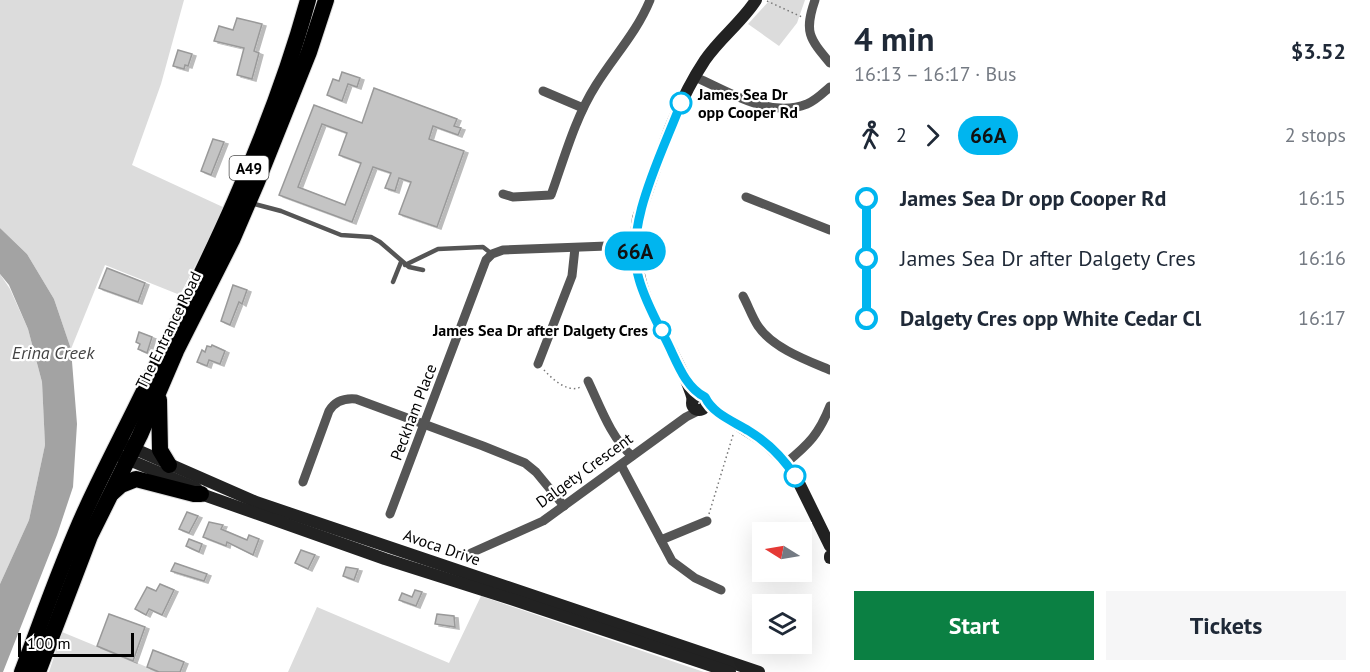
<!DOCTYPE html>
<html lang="en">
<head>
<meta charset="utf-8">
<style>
	:root { --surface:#fff; --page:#f6f6f7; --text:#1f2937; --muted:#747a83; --accent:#0b8043 }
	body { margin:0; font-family:"PT Sans",sans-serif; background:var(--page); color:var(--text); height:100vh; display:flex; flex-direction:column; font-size:22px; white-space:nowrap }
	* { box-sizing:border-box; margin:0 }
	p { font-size:20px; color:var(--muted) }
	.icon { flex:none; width:33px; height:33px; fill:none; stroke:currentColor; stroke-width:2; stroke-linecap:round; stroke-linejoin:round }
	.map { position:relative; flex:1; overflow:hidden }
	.drawer { display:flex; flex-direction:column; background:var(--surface); width:540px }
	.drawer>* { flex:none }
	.badge { padding:0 12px; border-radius:20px; font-size:21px; line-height:39px }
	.needle { width:39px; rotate:281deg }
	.controls { position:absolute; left:752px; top:522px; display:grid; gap:12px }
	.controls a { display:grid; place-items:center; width:60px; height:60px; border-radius:0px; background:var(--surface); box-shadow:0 6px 24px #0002; font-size:30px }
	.scale { position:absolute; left:18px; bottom:15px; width:116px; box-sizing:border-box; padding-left:6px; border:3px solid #000; border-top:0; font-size:16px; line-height:21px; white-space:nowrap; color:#000; -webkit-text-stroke:4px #fff; paint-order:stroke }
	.map>.badge { position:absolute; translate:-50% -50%; box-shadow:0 0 0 3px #fff }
	.legs { display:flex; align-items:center; gap:9px; height:66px; padding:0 24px; font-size:20px }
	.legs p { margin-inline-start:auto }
	.summary { display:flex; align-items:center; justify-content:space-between; height:102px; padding:0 24px }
	h1 { font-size:33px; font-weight:600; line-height:45px }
	.cta { display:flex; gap:12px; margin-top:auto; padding:12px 24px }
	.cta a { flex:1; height:69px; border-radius:0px; background:var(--accent); color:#fff; font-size:24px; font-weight:600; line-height:69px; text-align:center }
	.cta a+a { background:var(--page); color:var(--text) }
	ul { padding:0 24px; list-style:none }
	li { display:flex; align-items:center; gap:21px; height:60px; font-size:22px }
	li i { display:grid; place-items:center; width:9px; height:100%; margin:0 8px; background:currentColor }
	li i::after { content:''; width:15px; height:15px; margin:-8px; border:4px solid; border-radius:50%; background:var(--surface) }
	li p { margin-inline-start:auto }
	li:first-child i { background:linear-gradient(#0000 50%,currentColor 0) }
	li:last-child i { background:linear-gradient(currentColor 50%,#0000 0) }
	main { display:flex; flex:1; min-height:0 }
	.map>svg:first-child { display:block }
	.green { fill:#dcdcdc }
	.water { fill:#a3a3a3 }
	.building { fill:#c4c4c4; stroke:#999; stroke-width:1.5; fill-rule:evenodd; filter:url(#shadow) }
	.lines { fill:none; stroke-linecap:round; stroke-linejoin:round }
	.highway-casing { stroke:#dbdbdb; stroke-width:18 }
	.path { stroke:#777; stroke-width:1.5; stroke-dasharray:1.5 3; stroke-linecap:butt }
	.lane { stroke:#555; stroke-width:4.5 }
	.street { stroke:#555; stroke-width:9 }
	.secondary { stroke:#222; stroke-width:12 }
	.highway { stroke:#000; stroke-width:16 }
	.line-1-casing { stroke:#fff; stroke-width:14 }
	.line-1 { stroke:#00b5ef; stroke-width:9 }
	.stop-1-dot { fill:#fff; stroke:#00b5ef; stroke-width:3 }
	.labels { text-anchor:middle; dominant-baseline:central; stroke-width:4.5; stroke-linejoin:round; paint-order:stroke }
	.shield { fill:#fff; stroke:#4c4c4c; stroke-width:1.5 }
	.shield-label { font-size:15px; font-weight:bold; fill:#000 }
	.stop-label { font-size:16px; font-weight:bold; fill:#000; stroke:#fff; text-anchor:start }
	.street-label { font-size:16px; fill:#000; stroke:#fff }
	.water-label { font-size:18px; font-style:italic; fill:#444; stroke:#fff }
</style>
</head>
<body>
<main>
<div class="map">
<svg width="830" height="672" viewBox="0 0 830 672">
	<defs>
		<filter id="shadow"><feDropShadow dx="4" dy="2" stdDeviation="0" flood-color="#0004"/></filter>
	</defs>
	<rect width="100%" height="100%" fill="#fff"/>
	<g class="green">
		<path d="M 0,0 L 184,0 L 161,84 L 132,165 L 225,208 L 180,295 L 105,265 L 71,349 L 54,299 L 27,254 L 0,228 Z"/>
		<path d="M 770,0 L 805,0 L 797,23 L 779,46 L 748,24 Z"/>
		<path d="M 0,274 L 10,289 L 28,329 L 42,382 L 45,445 L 29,520 L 0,584 Z"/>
		<path d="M 481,596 L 704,672 L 288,672 L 317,607 L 449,663 Z"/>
		<path d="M 62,632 L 159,672 L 49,672 Z"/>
	</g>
	<path class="water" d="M 0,228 L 27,254 L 54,299 L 71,349 L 77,424 L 73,487 L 57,535 L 3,672 L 0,672 L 0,584 L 29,520 L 45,445 L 42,382 L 28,329 L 9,285 L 0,274 Z"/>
	<g class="building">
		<path d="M 237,18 L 262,24 L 254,51 L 259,53 L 252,79 L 237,75 L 244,48 L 214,41 L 219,26 L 233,30 Z"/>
		<path d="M 178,50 L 192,54 L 188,66 L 185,65 L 184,69 L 173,66 Z"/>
		<path d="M 342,72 L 360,78 L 357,87 L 348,84 L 342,101 L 327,95 L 333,79 L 339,81 Z"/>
		<path d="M 374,88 L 457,119 L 454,126 L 461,128 L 458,135 L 433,126 L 429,139 L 464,151 L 437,227 L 399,214 L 411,182 L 399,178 L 395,191 L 385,188 L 391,173 L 373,167 L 352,222 L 279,195 L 314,105 L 362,123 ZM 322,124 L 347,133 L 339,155 L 361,163 L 345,205 L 298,187 Z"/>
		<path d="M 213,139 L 224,142 L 211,175 L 201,171 Z"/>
		<path d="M 107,268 L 145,283 L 138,302 L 99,288 Z"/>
		<path d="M 233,285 L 247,290 L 242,304 L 239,302 L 230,325 L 221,321 Z"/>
		<path d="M 139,332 L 152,337 L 147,353 L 138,349 L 140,344 L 136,342 Z"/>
		<path d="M 212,345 L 225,351 L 220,364 L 209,360 L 207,366 L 197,362 L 202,350 L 205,352 L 207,346 L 211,347 Z"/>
		<path d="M 187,512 L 198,516 L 189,533 L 179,529 Z"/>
		<path d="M 209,522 L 223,525 L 221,529 L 247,540 L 249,535 L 259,539 L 253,555 L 227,542 L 226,546 L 203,537 Z"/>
		<path d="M 189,539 L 202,544 L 199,552 L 186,546 Z"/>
		<path d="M 301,550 L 315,555 L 308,569 L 295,563 Z"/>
		<path d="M 175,563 L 207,574 L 204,581 L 171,571 Z"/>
		<path d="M 346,567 L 358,569 L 354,580 L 343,576 Z"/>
		<path d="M 160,584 L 174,590 L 162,615 L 149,609 L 146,615 L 135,609 L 147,587 L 156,591 Z"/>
		<path d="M 415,590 L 422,592 L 416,606 L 399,600 L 402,593 L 412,597 Z"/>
		<path d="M 109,614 L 145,627 L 133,661 L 97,646 Z"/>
		<path d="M 437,614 L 454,616 L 455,627 L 435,624 Z"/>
		<path d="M 153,650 L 184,662 L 180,672 L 159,672 L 147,667 Z"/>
	</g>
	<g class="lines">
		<defs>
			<g id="highway">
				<path d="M 159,400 L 160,450 L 169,465"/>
				<path d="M 112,493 L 121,485 L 136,479 L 194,494 L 201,494"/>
				<path d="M 22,672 C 43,617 62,561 87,507 C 104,470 123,434 141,397 C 205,269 270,139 308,0"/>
				<path d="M 38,672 L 90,536 L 140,435 L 176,351 L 232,240 L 257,182 L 309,52 L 326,0"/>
			</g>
		</defs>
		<use href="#highway" class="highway-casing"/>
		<g class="path">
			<path d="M 767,1 L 802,17"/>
			<path d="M 544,370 C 552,379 570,395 582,386"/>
			<path d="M 709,514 L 733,435"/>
		</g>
		<g class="lane">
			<path d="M 251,203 L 281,211 L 341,235 L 371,237 L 380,242 L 409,267 L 423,270"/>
			<path d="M 405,265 L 438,249 L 483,247 L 492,254"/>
			<path d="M 393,282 L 401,262"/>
		</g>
		<g class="street">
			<path d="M 815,0 C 804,32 809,38 830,63"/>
			<path d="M 695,77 C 728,91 769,119 807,104 C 815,101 823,93 830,87"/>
			<path d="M 543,91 L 583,108"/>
			<path d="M 503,194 L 513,197 L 551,195 C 564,159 575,118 596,85 C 614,56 637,32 650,0"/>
			<path d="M 746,197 L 830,230"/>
			<path d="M 743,296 C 748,305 752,317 758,326 C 773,348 806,360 830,370"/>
			<path d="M 538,364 L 572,276 L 575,248"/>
			<path d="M 588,381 C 600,406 611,438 632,456"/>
			<path d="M 786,463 C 809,444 819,434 830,406"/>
			<path d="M 621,465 L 672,561 L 695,578 L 721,590"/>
			<path d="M 303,482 L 329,411 C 335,401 345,398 356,399 L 483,446 L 525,463 L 536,472 L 564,506"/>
			<path d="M 390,514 L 486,260 L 492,254 L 503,250 L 634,245"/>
			<path d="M 661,540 L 707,521"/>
			<path d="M 471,553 L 543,521 L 686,417 L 700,410"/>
		</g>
		<g class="secondary">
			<circle cx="699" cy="403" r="7"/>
			<path d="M 693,400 C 689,383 680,368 673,353 C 648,305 629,274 638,218 C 657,165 673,108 705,60 C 720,38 742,22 756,0"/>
			<path d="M 707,402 L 720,414 L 763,441 L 786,463 L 796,477 L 830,546"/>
			<path d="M 128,446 L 256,502 L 759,672"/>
			<path d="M 122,457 L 196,488 L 201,494 L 385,559 L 511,599 L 730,672"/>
			<path d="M 830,556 L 830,558"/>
		</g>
		<use href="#highway" class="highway"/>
	</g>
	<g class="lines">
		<defs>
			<path id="line-1" d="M 681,103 C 662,154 623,226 639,279 C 645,301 657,322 667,342 C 677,362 685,387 705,397 C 713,414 733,421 749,431 C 767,442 783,458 795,476"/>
		</defs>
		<use href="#line-1" class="line-1-casing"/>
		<use href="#line-1" class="line-1"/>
	</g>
	<g class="stop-1-dot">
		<circle cx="681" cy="103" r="10"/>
		<circle cx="662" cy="330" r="8"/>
		<circle cx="795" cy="476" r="10"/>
	</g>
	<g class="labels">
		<rect class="shield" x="229.5" y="156" width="39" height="24" rx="4.5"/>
		<g class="shield-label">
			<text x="249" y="168">A49</text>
		</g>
		<g class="stop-label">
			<text x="698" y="94">James Sea Dr<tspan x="698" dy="18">opp Cooper Rd</tspan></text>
			<text x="648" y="330" text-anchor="end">James Sea Dr after Dalgety Cres</text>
		</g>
		<g class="street-label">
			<text transform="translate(168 330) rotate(-64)">The Entrance Road</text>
			<text transform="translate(413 412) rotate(-69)">Peckham Place</text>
			<text transform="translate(584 470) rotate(-36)">Dalgety Crescent</text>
			<text transform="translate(442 547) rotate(19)">Avoca Drive</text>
		</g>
		<g class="water-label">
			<text x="53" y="352">Erina Creek</text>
		</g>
	</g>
</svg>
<div class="controls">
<a><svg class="needle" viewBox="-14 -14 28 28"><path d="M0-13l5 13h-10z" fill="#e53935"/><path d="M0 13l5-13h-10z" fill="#747a83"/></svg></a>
<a><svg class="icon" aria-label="layers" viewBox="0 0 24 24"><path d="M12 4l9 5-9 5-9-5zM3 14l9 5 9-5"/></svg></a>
</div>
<div class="scale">100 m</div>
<b class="badge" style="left:635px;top:251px;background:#00b5ef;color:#111">66A</b>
</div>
<section class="drawer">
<div class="summary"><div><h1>4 min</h1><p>16:13 – 16:17 · Bus</p></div><b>$3.52</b></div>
<div class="legs"><svg class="icon" aria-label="walk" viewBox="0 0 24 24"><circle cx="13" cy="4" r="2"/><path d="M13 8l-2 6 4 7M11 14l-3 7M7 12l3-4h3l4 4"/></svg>2<svg class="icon" aria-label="forward" viewBox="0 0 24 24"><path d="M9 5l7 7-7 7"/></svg><b class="badge" style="background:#00b5ef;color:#111">66A</b><p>2 stops</p></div>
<ul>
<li><i style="color:#00b5ef"></i><b>James Sea Dr opp Cooper Rd</b><p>16:15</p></li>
<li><i style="color:#00b5ef"></i><span>James Sea Dr after Dalgety Cres</span><p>16:16</p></li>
<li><i style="color:#00b5ef"></i><b>Dalgety Cres opp White Cedar Cl</b><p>16:17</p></li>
</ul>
<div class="cta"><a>Start</a><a>Tickets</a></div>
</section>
</main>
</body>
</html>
